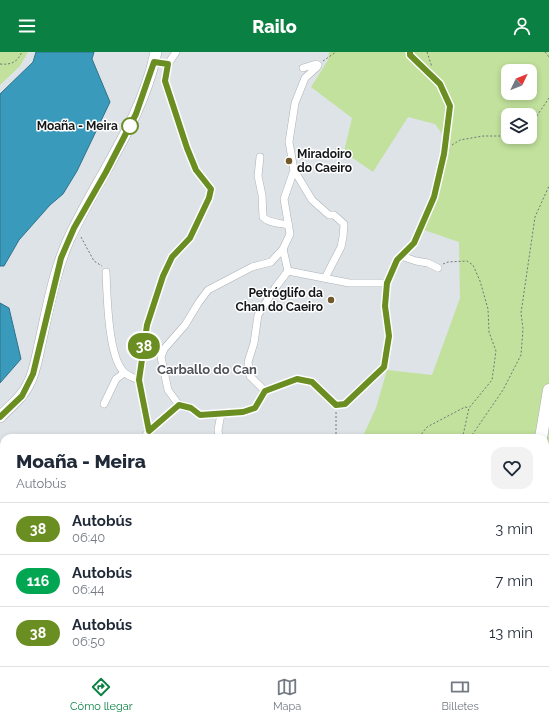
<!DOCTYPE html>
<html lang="es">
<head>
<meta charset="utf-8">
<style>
	:root { --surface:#fff; --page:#f2f2f3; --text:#1f2937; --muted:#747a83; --line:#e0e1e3; --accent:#0b8043 }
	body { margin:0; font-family:Raleway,sans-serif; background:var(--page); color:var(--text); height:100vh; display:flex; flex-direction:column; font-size:15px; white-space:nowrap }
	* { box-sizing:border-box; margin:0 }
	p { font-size:13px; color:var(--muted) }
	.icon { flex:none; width:22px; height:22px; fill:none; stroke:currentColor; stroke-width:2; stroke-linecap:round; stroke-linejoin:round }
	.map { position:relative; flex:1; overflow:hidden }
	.side { position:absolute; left:0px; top:382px; width:549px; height:232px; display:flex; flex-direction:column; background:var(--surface); border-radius:12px 12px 0 0; box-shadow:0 2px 6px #0003 }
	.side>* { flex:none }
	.badge { padding:0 8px; border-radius:13px; font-size:14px; line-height:26px }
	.needle { width:26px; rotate:47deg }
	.controls { position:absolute; left:501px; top:12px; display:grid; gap:8px }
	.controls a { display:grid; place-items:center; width:36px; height:36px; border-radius:8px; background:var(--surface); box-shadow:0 2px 6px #0003; font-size:20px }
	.map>.badge { position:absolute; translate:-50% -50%; box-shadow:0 0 0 2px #fff }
	.round { display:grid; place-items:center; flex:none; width:42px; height:42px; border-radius:12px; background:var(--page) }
	.summary { display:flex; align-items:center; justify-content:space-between; height:68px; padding:0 16px }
	h1 { font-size:19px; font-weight:800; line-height:30px }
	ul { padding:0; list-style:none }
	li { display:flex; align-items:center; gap:12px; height:52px; padding:0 16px; border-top:1px solid var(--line) }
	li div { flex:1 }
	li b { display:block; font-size:15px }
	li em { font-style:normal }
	li .badge { min-width:44px; font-weight:700; text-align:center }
	header { display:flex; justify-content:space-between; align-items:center; height:52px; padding:0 16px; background:var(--accent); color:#fff; font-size:18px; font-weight:800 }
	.tab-bar { display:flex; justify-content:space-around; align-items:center; height:56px; border-top:1px solid var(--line); background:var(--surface); font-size:11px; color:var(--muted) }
	.tab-bar a { display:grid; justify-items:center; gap:2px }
	.tab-bar .current { color:var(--accent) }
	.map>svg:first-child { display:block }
	.green { fill:#c1e19c; fill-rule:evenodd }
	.water { fill:#3a9abc; stroke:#2f728a }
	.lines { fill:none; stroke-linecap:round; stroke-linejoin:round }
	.street-casing { stroke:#acb1b6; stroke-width:8 }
	.primary-casing { stroke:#acb1b6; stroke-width:12 }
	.highway-casing { stroke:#acb1b6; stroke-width:13 }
	.path { stroke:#737679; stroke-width:1; stroke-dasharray:2 2; stroke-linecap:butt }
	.street { stroke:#fff; stroke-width:7 }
	.primary { stroke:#fff; stroke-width:11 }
	.highway { stroke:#fff; stroke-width:12 }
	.line-casing { stroke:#fff; stroke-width:9 }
	.line { stroke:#6b8e23; stroke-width:6 }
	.stop-dot { fill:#fff; stroke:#6b8e23; stroke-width:2 }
	.poi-dot { fill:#715829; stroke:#fff; stroke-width:1.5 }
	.labels { text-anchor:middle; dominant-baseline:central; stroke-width:3; stroke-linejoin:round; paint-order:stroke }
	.stop-label { font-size:12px; font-weight:bold; fill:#141617; stroke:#fff; text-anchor:end }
	.poi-label { font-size:12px; font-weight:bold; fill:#141617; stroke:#fff; text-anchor:start }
	.neighbourhood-label { font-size:13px; font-weight:bold; fill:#4e5256; stroke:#fff }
</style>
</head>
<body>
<header><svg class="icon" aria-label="menu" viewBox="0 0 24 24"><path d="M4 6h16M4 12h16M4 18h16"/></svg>Railo<svg class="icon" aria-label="person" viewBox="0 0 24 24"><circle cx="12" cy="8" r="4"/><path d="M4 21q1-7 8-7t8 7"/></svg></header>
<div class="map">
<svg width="549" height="614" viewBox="0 0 549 614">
	<rect width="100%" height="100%" fill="#dee3e8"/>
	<g class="green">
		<path d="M 0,0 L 28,0 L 20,14 L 0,33 Z"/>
		<path d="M 329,0 L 549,0 L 549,614 L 244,614 L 243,610 L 545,610 L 545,386 L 362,386 L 376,356 L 387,318 L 432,323 L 460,246 L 459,190 L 424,178 L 450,93 L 435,72 L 408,65 L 373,120 L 344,100 L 352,66 L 311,35 L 328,8 ZM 508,19 L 530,19 L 530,41 L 508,41 ZM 508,63 L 530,63 L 530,85 L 508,85 Z"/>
	</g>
	<g class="water">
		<path d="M 36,0 L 94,0 L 92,7 L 110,50 L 77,119 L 63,142 L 50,153 L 19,188 L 4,214 L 0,214 L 0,42 L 33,10 Z"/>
		<path d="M 0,251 L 9,256 L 21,307 L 0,331 Z"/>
	</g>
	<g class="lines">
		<defs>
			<g id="street">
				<path d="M 303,16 L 316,12 L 318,13 L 317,15 L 305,26 L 295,51 L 289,90 L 294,118 L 284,147 L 290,182 L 283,197 L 288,219 L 275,236 L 258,263 L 254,291 L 248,310 L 250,324 L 265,339 L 297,327 L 312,330 L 336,353 L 345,352 L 384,315 L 389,284 L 385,254 L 387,231 L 397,208 L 414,191 L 434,145 L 444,102 L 450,55 L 440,32 L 410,3 L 409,0"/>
				<path d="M 260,105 L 258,124 L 262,143 L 263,165 C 268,171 280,171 288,173"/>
				<path d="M 294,118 L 312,148 L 329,163 L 334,163 L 344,172 L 343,185 L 341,195 L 325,226"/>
				<path d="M 401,204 L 416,209 L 428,211 L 438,216"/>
				<path d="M 288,219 L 349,231 L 387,231"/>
				<path d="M 106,220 C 107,242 108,303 123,319 C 127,324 134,326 139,328"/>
				<path d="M 104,352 L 116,327 L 124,321"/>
				<path d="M 179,353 L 168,338 L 161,305 L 164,297 L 185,273 L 199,250 L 208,238 L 252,215 L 271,210 L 283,197"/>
				<path d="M 149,379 L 179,353 L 191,356 L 200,363 L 243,360 L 255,356 L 265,339"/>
				<path d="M 146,386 L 146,383 L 149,379 L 139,328 L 147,273 L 163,224 L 172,205 L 190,186 L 209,146 L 211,137 L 196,118 L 187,96 L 165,29 L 168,12 L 176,0"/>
				<path d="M 219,386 L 218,378 L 221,362"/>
				<path d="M 2,494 L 2,460"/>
				<path d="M 0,580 L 4,580"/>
				<path d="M 60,614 L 60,610"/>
				<path d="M 121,614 L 124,610"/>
				<path d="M 209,614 L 212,610"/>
			</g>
			<path id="primary" d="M 0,365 C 10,354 22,346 28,333 C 35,321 37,306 40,292 C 48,257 54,220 69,187 C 98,124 142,69 156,0"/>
			<g id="highway">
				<path d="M 541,386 L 549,338"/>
				<path d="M 545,438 L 549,403"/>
				<path d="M 531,610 L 531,614"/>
				<path d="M 543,610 L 543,614"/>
			</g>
		</defs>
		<use href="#street" class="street-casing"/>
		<use href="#primary" class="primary-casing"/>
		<use href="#highway" class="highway-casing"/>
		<g class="path">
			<path d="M 427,0 L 432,15"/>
			<path d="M 545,0 L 549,5"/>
			<path d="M 323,9 L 336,0"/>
			<path d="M 0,12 C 12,13 17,10 22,0"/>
			<path d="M 530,74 L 549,46"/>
			<path d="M 452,93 L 460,88 L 483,84 L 508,84"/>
			<path d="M 81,185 L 94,209 L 102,214"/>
			<path d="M 443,212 L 448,210 L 467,209 L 473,213 L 480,229 L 488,257 L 489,280 L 496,299 L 492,328 L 469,356 L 464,379 L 462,386"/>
			<path d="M 150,296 L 160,291"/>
			<path d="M 134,386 L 140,384"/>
			<path d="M 336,386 L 336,360"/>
			<path d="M 415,386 L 419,385 L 427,375 L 465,355 L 469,356"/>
			<path d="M 470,386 L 503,338 L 521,303 L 523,277 L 521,261 L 535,165 L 549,134"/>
			<path d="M 461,610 L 464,614"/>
		</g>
		<use href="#street" class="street"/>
		<use href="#primary" class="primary"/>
		<use href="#highway" class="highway"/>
	</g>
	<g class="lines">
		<defs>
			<path id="line" d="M 0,365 L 22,344 L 33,322 L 61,206 L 74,176 L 106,120 L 136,62 L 154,10 L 168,12 L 165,29 L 187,96 L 196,118 L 211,137 L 209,146 L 190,186 L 172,205 L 163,224 L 147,273 L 139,328 L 149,379 L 179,353 L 191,356 L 200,363 L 243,360 L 255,356 L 265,339 L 297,327 L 312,330 L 336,353 L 345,352 L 384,315 L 389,284 L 385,254 L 387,231 L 397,208 L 414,191 L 434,145 L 444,102 L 450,54 L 440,32 L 410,3 L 410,0"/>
		</defs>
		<use href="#line" class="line-casing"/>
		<use href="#line" class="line"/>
	</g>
	<circle class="stop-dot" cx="130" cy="74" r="8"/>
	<g class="poi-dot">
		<circle cx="289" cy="109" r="4"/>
		<circle cx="331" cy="248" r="4"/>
	</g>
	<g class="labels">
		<g class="stop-label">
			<text x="118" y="74">Moaña - Meira</text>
		</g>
		<g class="poi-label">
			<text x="297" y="102">Miradoiro<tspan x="297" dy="14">do Caeiro</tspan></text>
			<text x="323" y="241" text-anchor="end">Petróglifo da<tspan x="323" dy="14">Chan do Caeiro</tspan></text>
		</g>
		<g class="neighbourhood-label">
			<text x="207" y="317">Carballo do Can</text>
		</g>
	</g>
</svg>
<div class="controls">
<a><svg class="needle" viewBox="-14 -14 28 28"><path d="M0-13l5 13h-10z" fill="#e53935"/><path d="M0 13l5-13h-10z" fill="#747a83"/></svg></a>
<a><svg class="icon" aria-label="layers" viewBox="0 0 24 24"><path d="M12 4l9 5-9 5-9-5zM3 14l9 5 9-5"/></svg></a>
</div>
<b class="badge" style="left:144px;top:294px;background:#6b8e23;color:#fff">38</b>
<section class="side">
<div class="summary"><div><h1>Moaña - Meira</h1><p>Autobús</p></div><a class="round"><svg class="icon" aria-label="heart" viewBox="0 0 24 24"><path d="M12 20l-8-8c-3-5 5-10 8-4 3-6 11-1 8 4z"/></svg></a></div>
<ul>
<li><span class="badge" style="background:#6b8e23;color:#fff">38</span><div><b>Autobús</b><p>06:40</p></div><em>3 min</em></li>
<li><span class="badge" style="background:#00a651;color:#fff">116</span><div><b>Autobús</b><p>06:44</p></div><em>7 min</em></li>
<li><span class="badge" style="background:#6b8e23;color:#fff">38</span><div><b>Autobús</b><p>06:50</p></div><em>13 min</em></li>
</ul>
</section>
</div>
<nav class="tab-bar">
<a class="current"><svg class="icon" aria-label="directions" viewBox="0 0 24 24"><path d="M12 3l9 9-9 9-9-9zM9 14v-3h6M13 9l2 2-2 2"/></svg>Cómo llegar</a>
<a><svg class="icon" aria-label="map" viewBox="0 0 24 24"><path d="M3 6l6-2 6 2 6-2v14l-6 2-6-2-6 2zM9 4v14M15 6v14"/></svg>Mapa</a>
<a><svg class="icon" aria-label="tickets" viewBox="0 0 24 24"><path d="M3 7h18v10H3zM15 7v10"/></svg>Billetes</a>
</nav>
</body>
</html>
